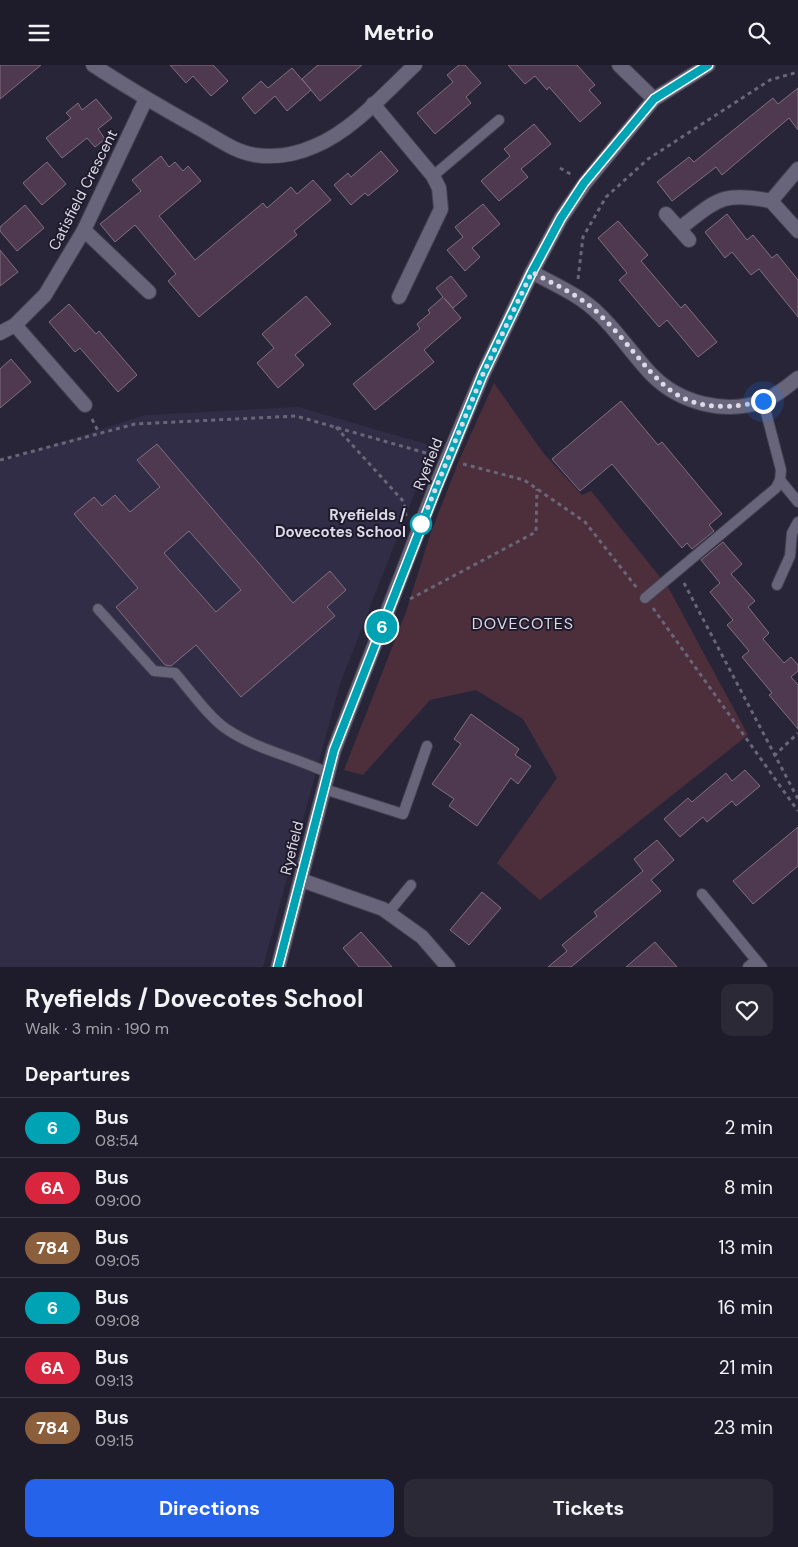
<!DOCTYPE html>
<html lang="en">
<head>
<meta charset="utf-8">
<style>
	:root { --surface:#1e1c2a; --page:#2b2936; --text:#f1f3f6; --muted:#a1a1a8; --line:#3c3a47; --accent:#2563eb }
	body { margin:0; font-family:"DM Sans",sans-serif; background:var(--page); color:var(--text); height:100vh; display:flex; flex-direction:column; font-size:19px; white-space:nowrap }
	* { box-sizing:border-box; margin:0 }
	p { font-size:16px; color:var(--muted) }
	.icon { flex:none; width:28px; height:28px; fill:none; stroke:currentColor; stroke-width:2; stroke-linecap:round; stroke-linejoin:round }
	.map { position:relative; height:902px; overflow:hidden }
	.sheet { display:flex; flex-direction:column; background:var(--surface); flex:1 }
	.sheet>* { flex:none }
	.badge { padding:0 10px; border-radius:16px; font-size:18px; line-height:32px }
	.you { position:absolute; width:25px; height:25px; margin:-12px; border:4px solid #fff; border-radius:50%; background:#1a73e8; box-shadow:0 0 0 8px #1a73e833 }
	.map>.badge { position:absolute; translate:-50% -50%; box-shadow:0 0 0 2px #fff }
	h2 { padding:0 25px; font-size:19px; line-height:45px }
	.round { display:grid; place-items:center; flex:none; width:52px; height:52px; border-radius:10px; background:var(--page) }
	.overview { display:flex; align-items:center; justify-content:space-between; height:85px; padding:0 25px }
	h1 { font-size:24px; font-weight:700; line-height:38px }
	.cta { display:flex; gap:10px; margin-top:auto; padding:10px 25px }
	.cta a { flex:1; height:58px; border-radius:10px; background:var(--accent); color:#fff; font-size:20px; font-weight:700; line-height:58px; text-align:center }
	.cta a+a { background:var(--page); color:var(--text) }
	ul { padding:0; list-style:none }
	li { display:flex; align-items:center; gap:15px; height:60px; padding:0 25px; border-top:1px solid var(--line) }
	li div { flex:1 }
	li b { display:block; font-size:19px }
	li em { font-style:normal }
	li .badge { min-width:55px; font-weight:700; text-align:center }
	header { display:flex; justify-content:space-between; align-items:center; height:65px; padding:0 25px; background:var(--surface); font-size:22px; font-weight:700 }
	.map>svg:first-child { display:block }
	.built { fill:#322d46 }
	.green { fill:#4d2f3c }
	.building { fill:#4e3951; stroke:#807082; fill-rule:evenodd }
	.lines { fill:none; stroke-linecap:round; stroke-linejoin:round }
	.service-casing { stroke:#423f4f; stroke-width:12 }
	.minor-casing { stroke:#423f4f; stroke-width:16 }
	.path { stroke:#696677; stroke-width:3; stroke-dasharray:4 4; stroke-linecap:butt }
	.service { stroke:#68647a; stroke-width:10 }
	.minor { stroke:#68647a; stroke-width:14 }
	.minor-bridge-casing { stroke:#423f4f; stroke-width:16; stroke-linecap:butt }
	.minor-bridge { stroke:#68647a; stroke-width:14 }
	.line-casing { stroke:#fff; stroke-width:11 }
	.line { stroke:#00a3b4; stroke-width:8 }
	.walk { stroke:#dcdae7; stroke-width:5; stroke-dasharray:0 9 }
	.stop-dot { fill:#fff; stroke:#00a3b4; stroke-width:2.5 }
	.labels { text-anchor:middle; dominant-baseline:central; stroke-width:4; stroke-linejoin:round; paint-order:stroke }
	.street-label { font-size:15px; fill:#dcdae7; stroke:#1f1b2d }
	.stop-label { font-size:15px; font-weight:bold; fill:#dcdae7; stroke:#1f1b2d; text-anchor:end }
	.neighbourhood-label { font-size:16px; letter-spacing:1px; fill:#dcdae7; stroke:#1f1b2d }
</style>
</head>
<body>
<header><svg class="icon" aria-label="menu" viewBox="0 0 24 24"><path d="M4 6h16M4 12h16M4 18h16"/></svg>Metrio<svg class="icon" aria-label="search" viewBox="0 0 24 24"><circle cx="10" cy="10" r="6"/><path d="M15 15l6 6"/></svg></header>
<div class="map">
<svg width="798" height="902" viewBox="0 0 798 902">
	<rect width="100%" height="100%" fill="#282538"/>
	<path class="built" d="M 298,342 L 433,381 L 340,619 L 263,902 L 0,902 L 0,397 L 145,350 Z"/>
	<path class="green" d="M 494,318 L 544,389 L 582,430 L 591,426 L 668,522 L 748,670 L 540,835 L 497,798 L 557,713 L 523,654 L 476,625 L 430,635 L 363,710 L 344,705 L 406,547 L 430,470 L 458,398 Z"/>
	<g class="building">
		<path d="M 0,0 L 41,0 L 0,34 Z"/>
		<path d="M 170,0 L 213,0 L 228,16 L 211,31 L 193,11 L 186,18 Z"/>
		<path d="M 318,0 L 362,0 L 320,36 L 302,14 Z"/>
		<path d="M 459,0 L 465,0 L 481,18 L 466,32 L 471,38 L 435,69 L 417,48 L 453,17 L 447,10 Z"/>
		<path d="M 508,0 L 577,0 L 595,20 L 589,25 L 601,38 L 580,57 L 549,22 L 547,25 L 535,11 L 525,19 Z"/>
		<path d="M 292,3 L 311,25 L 287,46 L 275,31 L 255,49 L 242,33 L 261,16 L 268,23 Z"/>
		<path d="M 798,23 L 798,65 L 789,53 L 722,110 L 716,102 L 672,136 L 657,117 L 689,92 L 694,97 L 773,33 L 778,39 Z"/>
		<path d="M 96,34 L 112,53 L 98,64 L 105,74 L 95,82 L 87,73 L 62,93 L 46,73 L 71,53 L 66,48 L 78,38 L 82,45 Z"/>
		<path d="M 534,59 L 551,79 L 521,104 L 528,112 L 499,136 L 481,116 L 510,91 L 504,84 Z"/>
		<path d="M 381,86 L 398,106 L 368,131 L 365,128 L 351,140 L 334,120 L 348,108 L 351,112 Z"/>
		<path d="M 161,91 L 169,102 L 175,97 L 183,106 L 188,101 L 201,116 L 159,151 L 195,195 L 263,138 L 267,143 L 291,122 L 297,129 L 313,115 L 331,135 L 294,166 L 297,170 L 199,252 L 168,216 L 176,209 L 135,160 L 115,177 L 100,159 L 141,126 L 132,115 Z"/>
		<path d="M 47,97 L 66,119 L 42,140 L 23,118 Z"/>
		<path d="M 483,139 L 500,159 L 472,183 L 480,192 L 465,206 L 447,185 L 463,172 L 455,162 Z"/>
		<path d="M 25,140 L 44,163 L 17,186 L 0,166 L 0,162 Z"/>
		<path d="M 727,149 L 747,175 L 753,170 L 772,193 L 777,189 L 798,215 L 798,252 L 759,204 L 751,210 L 732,187 L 725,193 L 705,167 Z"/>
		<path d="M 618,156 L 648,190 L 641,196 L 681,243 L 685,239 L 717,277 L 698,292 L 667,255 L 659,262 L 619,215 L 627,208 L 598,173 Z"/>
		<path d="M 0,185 L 18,207 L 0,221 Z"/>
		<path d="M 451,211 L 467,231 L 453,243 L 444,233 L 461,253 L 424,285 L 434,297 L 375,345 L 353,319 L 420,264 L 417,259 L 430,248 L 428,245 L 443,232 L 436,223 Z"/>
		<path d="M 306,231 L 331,259 L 295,290 L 304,300 L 278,323 L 257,298 L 274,283 L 262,269 Z"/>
		<path d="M 69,239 L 96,269 L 99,266 L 137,310 L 118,327 L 80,283 L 75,287 L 49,257 Z"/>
		<path d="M 11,294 L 31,317 L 0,343 L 0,304 Z"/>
		<path d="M 621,336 L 658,380 L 662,377 L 722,449 L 709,460 L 714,466 L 692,484 L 687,478 L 682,483 L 612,399 L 580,426 L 552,394 Z"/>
		<path d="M 157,379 L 293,538 L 330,506 L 346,525 L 327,542 L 335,551 L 241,632 L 196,580 L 171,601 L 165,600 L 116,542 L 138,523 L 74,449 L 94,432 L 102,441 L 115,430 L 130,447 L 160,422 L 137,395 ZM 189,466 L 241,525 L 216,547 L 164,488 Z"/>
		<path d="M 723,477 L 742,499 L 731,509 L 755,536 L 748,542 L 769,568 L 763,574 L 784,598 L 791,592 L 798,600 L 798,606 L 791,612 L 798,620 L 798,664 L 769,630 L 772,628 L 742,592 L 749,586 L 727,560 L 733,555 L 710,527 L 720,518 L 701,495 Z"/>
		<path d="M 471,649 L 519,684 L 515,690 L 531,701 L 518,719 L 511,713 L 477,761 L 449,741 L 454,734 L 432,719 L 461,679 L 454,674 Z"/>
		<path d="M 745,705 L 760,721 L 736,741 L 732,736 L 707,757 L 703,752 L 680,772 L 664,754 L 688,733 L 692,737 L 726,708 L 732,716 Z"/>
		<path d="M 798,762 L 798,801 L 753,839 L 733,816 Z"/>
		<path d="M 657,775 L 674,795 L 651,815 L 661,826 L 571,902 L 548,902 L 567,886 L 562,880 L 597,851 L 594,847 L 643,806 L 634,794 Z"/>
		<path d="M 482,827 L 501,843 L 469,880 L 450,865 Z"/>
		<path d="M 361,867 L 392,902 L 359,902 L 343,883 Z"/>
		<path d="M 655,877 L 677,902 L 626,902 Z"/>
	</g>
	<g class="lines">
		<defs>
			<g id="service">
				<path d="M 433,111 L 499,55"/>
				<path d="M 780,415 L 798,437"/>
				<path d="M 777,520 L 790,491 L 792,468 L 798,457"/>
				<path d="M 645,533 L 776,423 L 780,415 L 781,405 L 763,336"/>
				<path d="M 98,544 L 154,606 L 175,608 C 189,624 211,655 228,665 C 258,685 295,692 328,708"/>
				<path d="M 324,724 L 403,749 L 427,681"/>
				<path d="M 702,829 L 756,895"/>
				<path d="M 388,848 L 411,820"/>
				<path d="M 748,902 L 756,895 L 762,902"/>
			</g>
			<g id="minor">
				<path d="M 93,0 C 128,23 164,44 200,64 C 218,74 235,87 255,90 C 275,93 297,89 315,81 C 352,66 386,27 415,0"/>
				<path d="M 619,0 L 654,34"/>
				<path d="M 373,39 L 433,111 L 439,123 L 441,144 L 399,232"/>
				<path d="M 771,136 L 798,166"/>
				<path d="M 666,149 L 689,175"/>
				<path d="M 679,164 C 717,135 721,126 771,136 L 798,104"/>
				<path d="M 84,165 L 149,227"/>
				<path d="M 532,207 C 555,220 580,230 599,249 C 618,267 633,290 651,309 C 679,338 725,350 763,336 C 776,331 787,322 798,313"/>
				<path d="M 15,260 L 85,340"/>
				<path d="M 0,268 L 15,260 L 45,230 L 84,165 L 146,34"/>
				<path d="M 456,373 L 483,309 L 532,207 L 561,153 L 585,118 L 654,34 L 708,0"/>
				<path d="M 301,815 L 383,844 L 422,872 L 448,902"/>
				<path d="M 278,902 L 334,685 L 435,423"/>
			</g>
		</defs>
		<use href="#service" class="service-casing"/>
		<use href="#minor" class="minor-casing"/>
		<g class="path">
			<path d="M 560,103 L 572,110"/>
			<path d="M 578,214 L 583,172 L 606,132 L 648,94 L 770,15 L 798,7"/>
			<path d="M 92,354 L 99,368"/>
			<path d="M 336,362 L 404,437 L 406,451"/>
			<path d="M 0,395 L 135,359 L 296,351 L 433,390"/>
			<path d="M 463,399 L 524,415 L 585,457 L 637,523"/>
			<path d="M 684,518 L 798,734"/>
			<path d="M 410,534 L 536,467 L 537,424"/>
			<path d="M 653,543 L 798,746"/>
			<path d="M 774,691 L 798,668"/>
		</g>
		<use href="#service" class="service"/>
		<use href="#minor" class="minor"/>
		<defs>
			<path id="minor-bridge" d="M 435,423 L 456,373"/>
		</defs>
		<use href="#minor-bridge" class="minor-bridge-casing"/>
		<use href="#minor-bridge" class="minor-bridge"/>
	</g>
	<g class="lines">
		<defs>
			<path id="line" d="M 278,902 L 334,685 L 436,424 L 483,309 L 532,207 L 561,153 L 584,118 L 654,34 L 708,0"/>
		</defs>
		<use href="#line" class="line-casing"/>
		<use href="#line" class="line"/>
		<path class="walk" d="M 421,459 L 483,309 L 532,207 C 555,220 580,230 599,249 C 657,304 665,359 763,336"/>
	</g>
	<circle class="stop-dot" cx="421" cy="459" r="10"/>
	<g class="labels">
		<g class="street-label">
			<text transform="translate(83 125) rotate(-63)">Catisfield Crescent</text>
			<text transform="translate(428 399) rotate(-68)">Ryefield</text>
			<text transform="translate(292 783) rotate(-76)">Ryefield</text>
		</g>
		<g class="stop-label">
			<text x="406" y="450">Ryefields /<tspan x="406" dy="17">Dovecotes School</tspan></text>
		</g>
		<g class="neighbourhood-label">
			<text x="523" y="558">DOVECOTES</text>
		</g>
	</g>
</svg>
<div class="you" style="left:763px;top:336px"></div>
<b class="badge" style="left:382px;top:562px;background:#00a3b4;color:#fff">6</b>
</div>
<section class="sheet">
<div class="overview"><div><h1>Ryefields / Dovecotes School</h1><p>Walk · 3 min · 190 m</p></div><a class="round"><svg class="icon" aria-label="heart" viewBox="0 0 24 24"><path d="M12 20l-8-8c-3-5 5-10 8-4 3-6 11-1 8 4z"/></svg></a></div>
<h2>Departures</h2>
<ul>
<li><span class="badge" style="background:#00a3b4;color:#fff">6</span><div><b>Bus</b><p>08:54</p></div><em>2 min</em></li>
<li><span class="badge" style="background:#d7263d;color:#fff">6A</span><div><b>Bus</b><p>09:00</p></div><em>8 min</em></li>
<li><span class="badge" style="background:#8b5e3c;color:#fff">784</span><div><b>Bus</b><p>09:05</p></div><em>13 min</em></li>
<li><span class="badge" style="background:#00a3b4;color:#fff">6</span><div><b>Bus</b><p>09:08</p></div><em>16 min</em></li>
<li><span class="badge" style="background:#d7263d;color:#fff">6A</span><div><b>Bus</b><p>09:13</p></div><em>21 min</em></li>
<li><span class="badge" style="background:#8b5e3c;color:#fff">784</span><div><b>Bus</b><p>09:15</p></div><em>23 min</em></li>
</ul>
<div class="cta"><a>Directions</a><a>Tickets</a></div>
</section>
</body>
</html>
